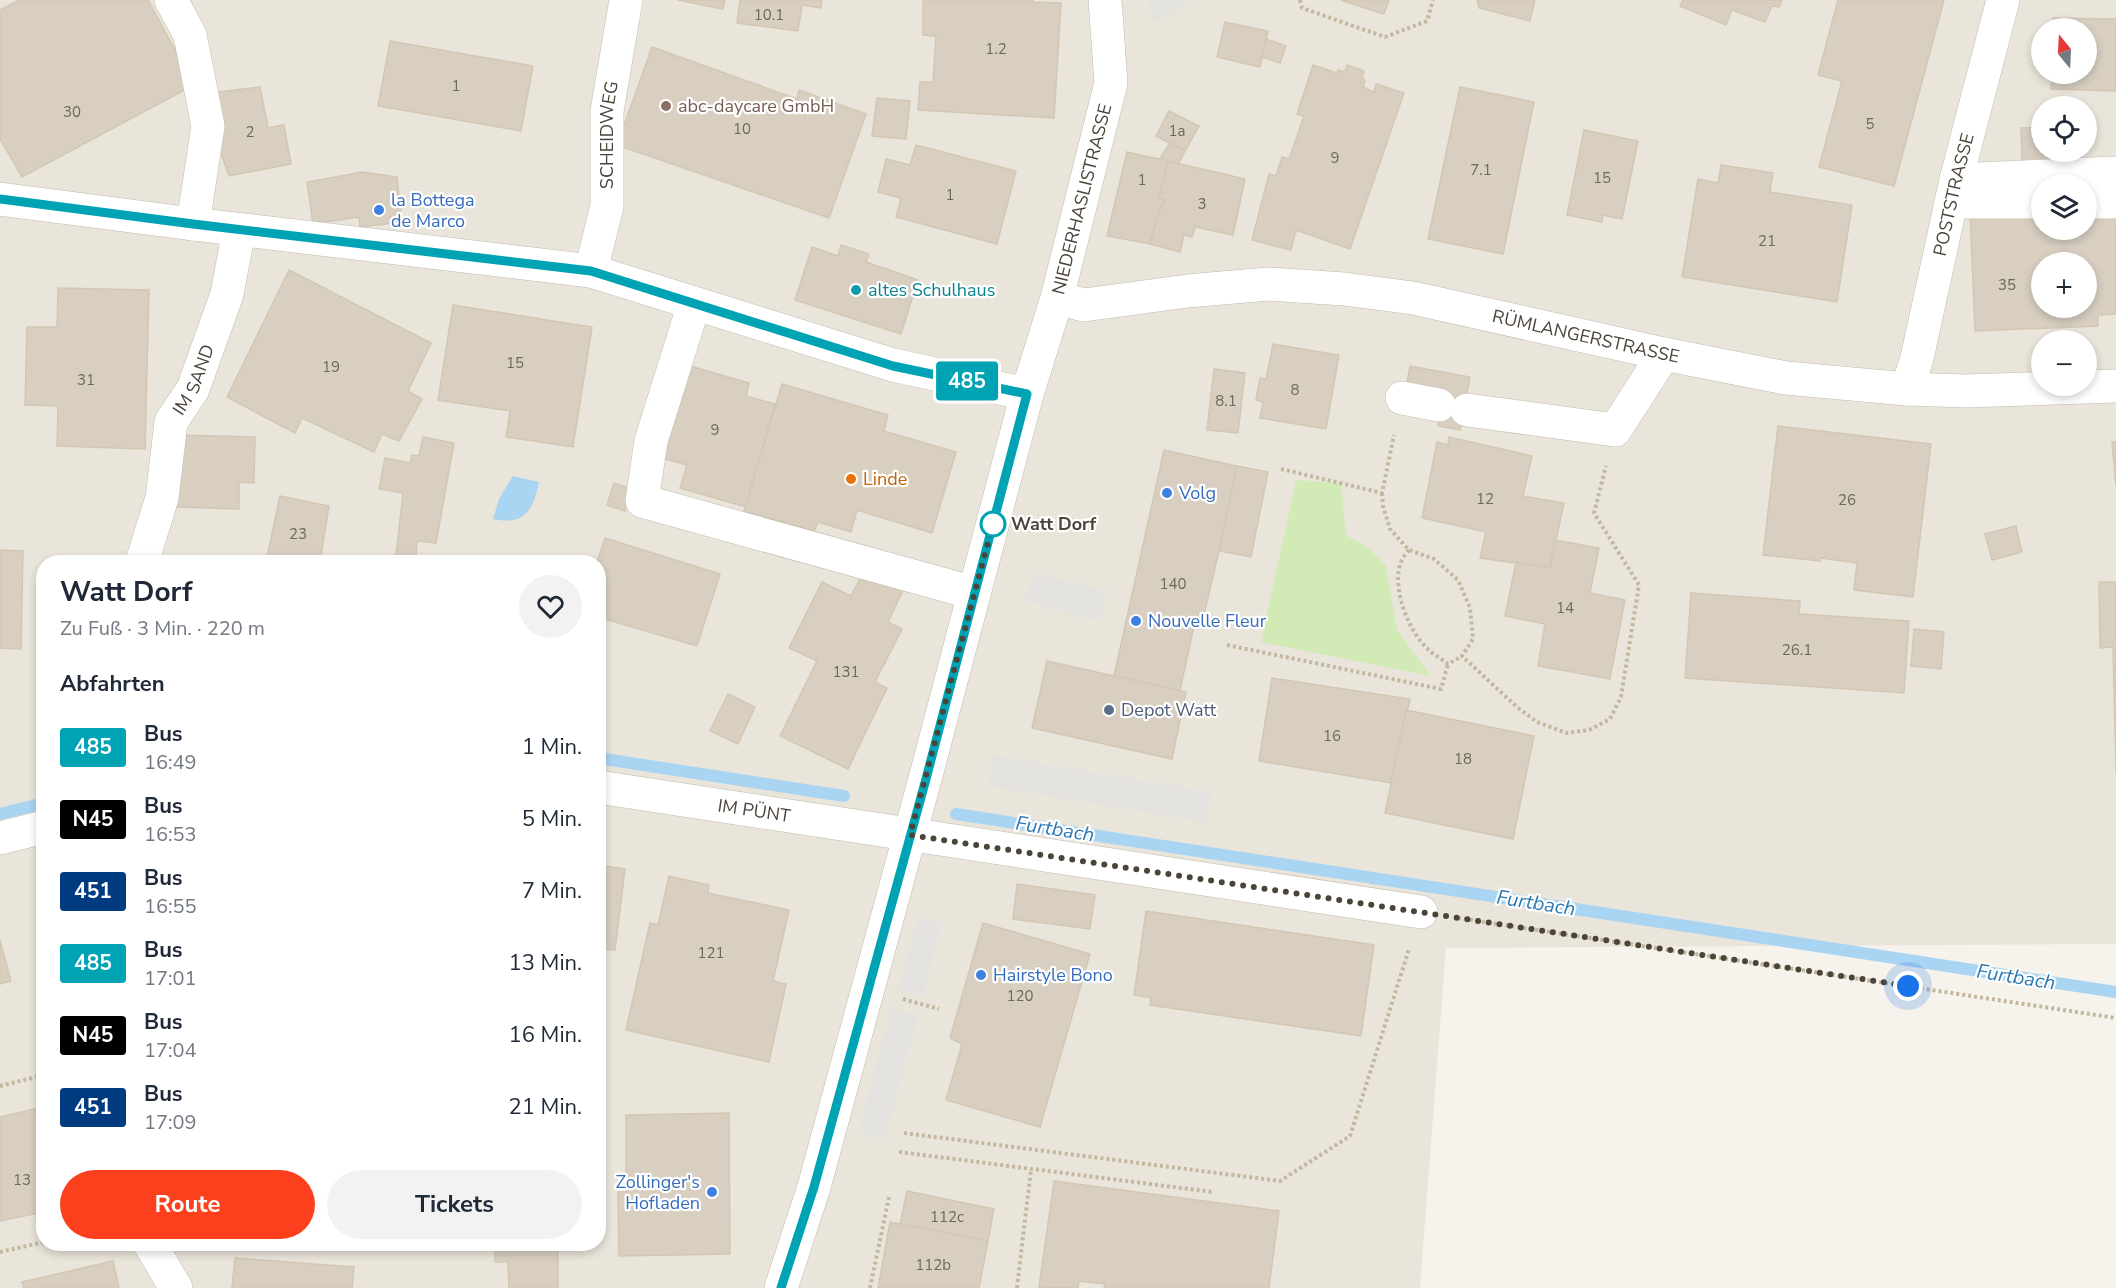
<!DOCTYPE html>
<html lang="de">
<head>
<meta charset="utf-8">
<style>
	:root { --surface:#fff; --page:#f2f2f3; --text:#1f2937; --muted:#747a83; --accent:#fc3f1d }
	body { margin:0; font-family:"Nunito Sans",sans-serif; background:var(--page); color:var(--text); height:100vh; display:flex; flex-direction:column; font-size:22px; white-space:nowrap }
	* { box-sizing:border-box; margin:0 }
	p { font-size:20px; color:var(--muted) }
	.icon { flex:none; width:33px; height:33px; fill:none; stroke:currentColor; stroke-width:2; stroke-linecap:round; stroke-linejoin:round }
	.map { position:relative; flex:1; overflow:hidden }
	.side { position:absolute; left:36px; top:555px; width:570px; height:696px; display:flex; flex-direction:column; background:var(--surface); border-radius:24px; box-shadow:0 3px 9px #0003 }
	.side>* { flex:none }
	.badge { padding:0 12px; border-radius:4px; font-size:21px; line-height:39px }
	.needle { width:39px; rotate:342deg }
	.tools { position:absolute; left:2031px; top:18px; display:grid; gap:12px }
	.tools a { display:grid; place-items:center; width:66px; height:66px; border-radius:50%; background:var(--surface); box-shadow:0 3px 9px #0003; font-size:30px }
	.you { position:absolute; width:30px; height:30px; margin:-15px; border:4px solid #fff; border-radius:50%; background:#1a73e8; box-shadow:0 0 0 9px #1a73e833 }
	.map>.badge { position:absolute; translate:-50% -50%; box-shadow:0 0 0 3px #fff }
	h2 { padding:0 24px; font-size:22px; line-height:54px }
	.round { display:grid; place-items:center; flex:none; width:63px; height:63px; border-radius:32px; background:var(--page) }
	.head { display:flex; align-items:center; justify-content:space-between; height:102px; padding:0 24px }
	h1 { font-size:28px; font-weight:700; line-height:45px }
	.primary-button { display:flex; gap:12px; margin-top:auto; padding:12px 24px }
	.primary-button a { flex:1; height:69px; border-radius:36px; background:var(--accent); color:#fff; font-size:24px; font-weight:700; line-height:69px; text-align:center }
	.primary-button a+a { background:var(--page); color:var(--text) }
	ul { padding:0; list-style:none }
	li { display:flex; align-items:center; gap:18px; height:72px; padding:0 24px }
	li div { flex:1 }
	li b { display:block; font-size:22px }
	li em { font-style:normal }
	li .badge { min-width:66px; font-weight:700; text-align:center }
	.map>svg:first-child { display:block }
	.residential { fill:#eae5da; fill-rule:evenodd }
	.green { fill:#d2eab5 }
	.parking { fill:#e5e3e0 }
	.water { fill:#a9d4f2 }
	.lines { fill:none; stroke-linecap:round; stroke-linejoin:round }
	.stream { stroke:#a9d4f2; stroke-width:12 }
	.building { fill:#d8cfc1; stroke:#d3c7b4; stroke-width:1.5; fill-rule:evenodd }
	.minor-casing { stroke:#c2bbae; stroke-width:34 }
	.path { stroke:#c4b79f; stroke-width:4; stroke-dasharray:3 3; stroke-linecap:butt }
	.minor { stroke:#fff; stroke-width:33 }
	.line-casing { stroke:#fff; stroke-width:14 }
	.line { stroke:#00a3b4; stroke-width:9 }
	.walk { stroke:#4b4439; stroke-width:6; stroke-dasharray:0 10.8 }
	.education-dot { fill:#8d6e63; stroke:#fff; stroke-width:2 }
	.shop-dot { fill:#3f7fe0; stroke:#fff; stroke-width:2 }
	.culture-dot { fill:#0f9aa8; stroke:#fff; stroke-width:2 }
	.food-dot { fill:#e8710a; stroke:#fff; stroke-width:2 }
	.stop-dot { fill:#fff; stroke:#00a3b4; stroke-width:3 }
	.service-dot { fill:#5c6f8a; stroke:#fff; stroke-width:2 }
	.labels { text-anchor:middle; dominant-baseline:central; stroke-width:4.5; stroke-linejoin:round; paint-order:stroke }
	.number-label { font-size:15px; fill:#6e675b }
	.education-label { font-size:18px; fill:#785e54; stroke:#fff; text-anchor:start }
	.street-label { font-size:18px; fill:#4b4439; stroke:#fff }
	.shop-label { font-size:18px; fill:#366cbe; stroke:#fff; text-anchor:start }
	.culture-label { font-size:18px; fill:#0d838f; stroke:#fff; text-anchor:start }
	.food-label { font-size:18px; fill:#c56008; stroke:#fff; text-anchor:start }
	.stop-label { font-size:18px; font-weight:bold; fill:#4b4439; stroke:#fff; text-anchor:start }
	.service-label { font-size:18px; fill:#4e5e75; stroke:#fff; text-anchor:start }
	.water-label { font-size:20px; font-style:italic; fill:#2e7ab2; stroke:#fff }
</style>
</head>
<body>
<div class="map">
<svg width="2116" height="1288" viewBox="0 0 2116 1288">
	<rect width="100%" height="100%" fill="#f6f3ec"/>
	<path class="residential" d="M 0,0 L 2116,0 L 2116,944 L 1446,948 L 1420,1288 L 0,1288 ZM 2042,28 L 2086,28 L 2086,74 L 2042,74 ZM 2042,106 L 2086,106 L 2086,152 L 2042,152 ZM 2042,184 L 2086,184 L 2086,230 L 2042,230 ZM 2042,262 L 2086,262 L 2086,308 L 2042,308 ZM 2042,340 L 2086,340 L 2086,386 L 2042,386 ZM 44,562 L 598,562 L 598,1244 L 44,1244 Z"/>
	<path class="green" d="M 1296,480 L 1341,483 L 1346,535 L 1370,549 L 1386,566 L 1397,630 L 1431,676 L 1261,642 Z"/>
	<g class="parking">
		<path d="M 1148,0 L 1185,0 L 1183,8 L 1153,22 Z"/>
		<path d="M 1033,573 L 1107,591 L 1099,622 L 1025,601 Z"/>
		<path d="M 992,755 L 1212,792 L 1206,823 L 988,786 Z"/>
		<path d="M 918,918 L 942,924 L 922,997 L 898,990 Z"/>
		<path d="M 891,1008 L 918,1015 L 885,1140 L 858,1133 Z"/>
	</g>
	<path class="water" d="M 513,476 L 539,482 C 533,510 525,526 493,519 L 499,499 Z"/>
	<g class="lines">
		<g class="stream">
			<path d="M 598,758 L 844,796"/>
			<path d="M 0,814 L 44,803"/>
			<path d="M 956,814 L 2116,992"/>
		</g>
	</g>
	<g class="building">
		<path d="M 19,0 L 148,0 L 194,85 L 22,177 L 0,139 L 0,10 Z"/>
		<path d="M 678,0 L 725,0 L 723,9 Z"/>
		<path d="M 740,0 L 822,0 L 821,8 L 802,5 L 798,31 L 737,23 Z"/>
		<path d="M 923,0 L 1033,0 L 1033,2 L 1061,3 L 1054,118 L 918,110 L 920,82 L 933,82 L 936,36 L 923,35 Z"/>
		<path d="M 1341,0 L 1389,0 L 1384,14 Z"/>
		<path d="M 1477,0 L 1535,0 L 1530,21 L 1479,8 Z"/>
		<path d="M 1683,0 L 1782,0 L 1779,7 L 1772,6 L 1765,22 L 1732,10 L 1726,25 L 1680,6 Z"/>
		<path d="M 1838,0 L 1944,0 L 1894,186 L 1819,167 L 1842,81 L 1818,75 Z"/>
		<path d="M 2053,18 L 2116,19 L 2116,91 L 2051,89 L 2052,74 L 2086,74 L 2086,28 L 2053,28 Z"/>
		<path d="M 1225,22 L 1268,31 L 1260,67 L 1217,57 Z"/>
		<path d="M 1266,39 L 1286,46 L 1280,63 L 1262,57 Z"/>
		<path d="M 390,41 L 533,66 L 521,131 L 378,106 Z"/>
		<path d="M 652,47 L 797,99 L 799,90 L 866,114 L 829,218 L 617,145 Z"/>
		<path d="M 1313,65 L 1337,73 L 1338,70 L 1345,72 L 1347,65 L 1364,71 L 1362,78 L 1365,80 L 1363,87 L 1374,92 L 1376,84 L 1404,93 L 1350,249 L 1296,230 L 1291,250 L 1252,240 L 1269,174 L 1276,176 L 1282,157 L 1289,159 L 1304,116 L 1297,114 Z"/>
		<path d="M 260,87 L 268,128 L 284,125 L 291,164 L 229,176 L 215,137 L 210,93 Z"/>
		<path d="M 1460,87 L 1534,102 L 1503,254 L 1428,239 Z"/>
		<path d="M 877,98 L 910,101 L 906,139 L 872,136 Z"/>
		<path d="M 1169,111 L 1199,126 L 1185,151 L 1156,136 Z"/>
		<path d="M 2042,127 L 2042,152 L 2072,152 L 2073,160 L 2022,161 L 2021,128 Z"/>
		<path d="M 1584,130 L 1638,141 L 1622,219 L 1603,215 L 1602,222 L 1567,215 Z"/>
		<path d="M 1170,143 L 1185,151 L 1178,164 L 1159,160 Z"/>
		<path d="M 916,145 L 1016,171 L 997,244 L 896,217 L 901,198 L 878,192 L 886,159 L 910,165 Z"/>
		<path d="M 1127,152 L 1168,161 L 1159,199 L 1165,200 L 1159,212 L 1150,244 L 1107,236 Z"/>
		<path d="M 1168,161 L 1245,179 L 1233,235 L 1195,227 L 1192,237 L 1184,235 L 1180,252 L 1150,244 L 1159,212 L 1165,200 L 1159,199 Z"/>
		<path d="M 1721,165 L 1773,173 L 1770,192 L 1852,205 L 1837,302 L 1682,277 L 1698,179 L 1718,183 Z"/>
		<path d="M 362,172 L 397,177 L 402,222 L 360,227 L 359,217 L 313,224 L 307,182 Z"/>
		<path d="M 2086,206 L 2116,217 L 2116,314 L 2098,315 L 2098,326 L 1975,331 L 1970,211 L 2042,208 L 2042,230 L 2086,230 ZM 2042,262 L 2086,262 L 2086,308 L 2042,308 Z"/>
		<path d="M 841,245 L 869,254 L 866,262 L 918,280 L 901,334 L 795,300 L 812,247 L 838,256 Z"/>
		<path d="M 289,270 L 431,343 L 408,391 L 422,399 L 399,441 L 382,434 L 374,452 L 302,418 L 295,433 L 227,397 Z"/>
		<path d="M 58,288 L 149,290 L 145,449 L 57,446 L 58,406 L 25,405 L 27,327 L 57,327 Z"/>
		<path d="M 453,305 L 592,327 L 573,447 L 506,437 L 510,411 L 438,400 Z"/>
		<path d="M 1273,344 L 1339,355 L 1326,429 L 1260,418 L 1263,402 L 1256,400 L 1260,378 L 1266,379 Z"/>
		<path d="M 687,365 L 749,383 L 746,396 L 775,404 L 746,507 L 680,488 L 687,465 L 655,456 Z"/>
		<path d="M 1410,366 L 1470,377 L 1460,430 L 1438,426 L 1444,394 L 1406,387 Z"/>
		<path d="M 1214,369 L 1245,373 L 1238,433 L 1207,430 Z"/>
		<path d="M 782,384 L 888,415 L 884,431 L 956,452 L 932,533 L 857,510 L 851,532 L 818,522 L 814,531 L 744,511 Z"/>
		<path d="M 1778,426 L 1931,444 L 1913,597 L 1854,590 L 1857,563 L 1821,558 L 1820,561 L 1763,555 Z"/>
		<path d="M 178,435 L 255,437 L 254,483 L 239,482 L 239,509 L 176,507 Z"/>
		<path d="M 423,437 L 454,443 L 436,543 L 417,541 L 416,557 L 396,555 L 403,493 L 379,489 L 385,458 L 410,463 L 412,455 L 419,456 Z"/>
		<path d="M 1449,437 L 1532,456 L 1523,496 L 1564,503 L 1550,568 L 1480,558 L 1486,532 L 1422,518 L 1437,442 L 1448,445 Z"/>
		<path d="M 2112,442 L 2116,442 L 2116,486 Z"/>
		<path d="M 1164,450 L 1237,466 L 1219,551 L 1203,619 L 1196,617 L 1180,690 L 1114,676 Z"/>
		<path d="M 1237,466 L 1268,472 L 1251,557 L 1219,551 Z"/>
		<path d="M 614,483 L 632,489 L 625,511 L 607,505 Z"/>
		<path d="M 280,496 L 329,506 L 320,562 L 266,562 Z"/>
		<path d="M 2016,526 L 2022,552 L 1992,560 L 1985,534 Z"/>
		<path d="M 605,538 L 720,574 L 697,646 L 598,617 L 598,562 L 597,562 Z"/>
		<path d="M 1555,540 L 1599,548 L 1590,593 L 1625,600 L 1610,679 L 1538,666 L 1545,624 L 1505,616 L 1516,562 L 1550,568 Z"/>
		<path d="M 0,550 L 23,551 L 21,649 L 0,648 Z"/>
		<path d="M 866,567 L 905,586 L 888,622 L 902,629 L 875,682 L 887,688 L 848,769 L 780,736 L 817,661 L 789,648 L 822,582 L 851,596 Z"/>
		<path d="M 2099,582 L 2116,582 L 2116,773 L 2113,647 L 2100,648 Z"/>
		<path d="M 1691,593 L 1800,601 L 1799,614 L 1909,621 L 1904,693 L 1685,678 Z"/>
		<path d="M 1914,629 L 1944,632 L 1941,669 L 1911,666 Z"/>
		<path d="M 1047,661 L 1186,692 L 1172,759 L 1032,728 Z"/>
		<path d="M 1272,678 L 1410,699 L 1391,783 L 1259,761 Z"/>
		<path d="M 728,694 L 755,707 L 738,744 L 710,731 Z"/>
		<path d="M 1406,710 L 1534,736 L 1513,839 L 1385,813 Z"/>
		<path d="M 598,865 L 625,869 L 615,950 L 598,949 Z"/>
		<path d="M 669,876 L 709,885 L 708,893 L 789,910 L 773,981 L 786,984 L 769,1062 L 626,1030 L 650,923 L 658,925 Z"/>
		<path d="M 1017,884 L 1095,895 L 1090,929 L 1013,919 Z"/>
		<path d="M 1146,911 L 1374,945 L 1361,1036 L 1150,1005 L 1151,998 L 1134,995 Z"/>
		<path d="M 983,923 L 1090,954 L 1040,1127 L 946,1100 L 962,1044 L 950,1038 Z"/>
		<path d="M 0,940 L 11,981 L 0,984 Z"/>
		<path d="M 35,1109 L 44,1148 L 44,1212 L 0,1221 L 0,1117 Z"/>
		<path d="M 729,1113 L 730,1254 L 619,1256 L 618,1192 L 626,1192 L 626,1115 Z"/>
		<path d="M 1054,1181 L 1279,1211 L 1269,1288 L 1104,1288 L 1105,1284 L 1079,1281 L 1078,1288 L 1039,1287 Z"/>
		<path d="M 907,1191 L 994,1209 L 988,1241 L 900,1224 Z"/>
		<path d="M 890,1222 L 988,1241 L 979,1288 L 878,1288 Z"/>
		<path d="M 495,1244 L 558,1244 L 558,1288 L 509,1288 L 508,1262 L 495,1262 Z"/>
		<path d="M 235,1258 L 354,1267 L 352,1288 L 232,1288 Z"/>
		<path d="M 113,1261 L 119,1288 L 24,1288 L 22,1282 Z"/>
	</g>
	<g class="lines">
		<defs>
			<g id="minor">
				<path d="M 171,0 L 190,35 L 208,126 L 193,224"/>
				<path d="M 1956,180 L 2113,173"/>
				<path d="M 0,199 L 193,224 L 591,271 L 893,365 L 1027,394"/>
				<path d="M 1951,202 L 2042,202"/>
				<path d="M 2086,202 L 2116,202"/>
				<path id="s1" d="M 591,271 L 607,206 L 607,111 L 626,0"/>
				<path id="s2" d="M 1057,298 L 1084,305 L 1188,291 L 1268,284 L 1344,289 L 1413,298 L 1664,354 L 1786,378 L 1907,389 L 1966,391 L 2116,386"/>
				<path d="M 694,304 L 651,441 L 642,501 L 974,593"/>
				<path id="s3" d="M 1907,389 L 1917,358 L 1956,180 L 2003,0"/>
				<path d="M 1402,398 L 1439,405"/>
				<path d="M 1467,410 L 1615,430 L 1664,354"/>
				<path id="s4" d="M 142,562 L 162,498 L 171,422 L 193,389 L 227,294 L 239,230"/>
				<path id="s5" d="M 598,787 L 1421,912"/>
				<path d="M 0,838 L 44,827"/>
				<path d="M 150,1244 L 176,1288"/>
				<path id="s6" d="M 781,1288 L 814,1187 L 925,779 L 1027,394 L 1057,298 L 1111,83 L 1105,0"/>
			</g>
		</defs>
		<use href="#minor" class="minor-casing"/>
		<g class="path">
			<path d="M 1300,0 L 1302,8 L 1385,37 L 1427,21 L 1433,0"/>
			<path d="M 1281,469 L 1382,493 L 1394,435"/>
			<path d="M 1382,493 L 1383,506 L 1390,529 L 1409,550 L 1434,559 L 1458,580 L 1470,608 L 1473,639 L 1462,656 L 1517,707 L 1537,722 L 1566,733 L 1589,730 L 1610,719 L 1621,697 L 1639,585 L 1594,513 L 1606,466"/>
			<path d="M 1409,550 C 1406,554 1402,558 1401,562 C 1391,588 1409,633 1429,650 C 1434,655 1442,659 1448,664 L 1462,656"/>
			<path d="M 1227,645 L 1441,689 L 1448,664"/>
			<path d="M 1458,918 L 2116,1018"/>
			<path d="M 903,999 L 939,1009"/>
			<path d="M 0,1086 L 44,1075"/>
			<path d="M 904,1133 L 1280,1181 L 1350,1136 L 1409,949"/>
			<path d="M 899,1152 L 1213,1192"/>
			<path d="M 0,1252 L 44,1242"/>
			<path d="M 870,1288 L 889,1197"/>
			<path d="M 1017,1288 L 1031,1169"/>
		</g>
		<use href="#minor" class="minor"/>
	</g>
	<g class="lines">
		<defs>
			<path id="line" d="M 0,199 L 193,224 L 591,271 L 893,366 L 1027,394 L 926,779 L 814,1187 L 781,1288"/>
		</defs>
		<use href="#line" class="line-casing"/>
		<use href="#line" class="line"/>
		<path class="walk" d="M 993,524 L 910,835 L 1908,986"/>
	</g>
	<circle class="education-dot" cx="666" cy="106" r="6"/>
	<g class="shop-dot">
		<circle cx="379" cy="210" r="6"/>
		<circle cx="1167" cy="493" r="6"/>
		<circle cx="1136" cy="621" r="6"/>
		<circle cx="981" cy="975" r="6"/>
		<circle cx="712" cy="1192" r="6"/>
	</g>
	<circle class="culture-dot" cx="856" cy="290" r="6"/>
	<circle class="food-dot" cx="851" cy="479" r="6"/>
	<circle class="stop-dot" cx="993" cy="524" r="12"/>
	<circle class="service-dot" cx="1109" cy="710" r="6"/>
	<g class="labels">
		<g class="number-label">
			<text x="769" y="15">10.1</text>
			<text x="996" y="49">1.2</text>
			<text x="456" y="86">1</text>
			<text x="72" y="112">30</text>
			<text x="1870" y="124">5</text>
			<text x="742" y="129">10</text>
			<text x="1177" y="131">1a</text>
			<text x="250" y="132">2</text>
			<text x="1335" y="158">9</text>
			<text x="1481" y="170">7.1</text>
			<text x="1602" y="178">15</text>
			<text x="1142" y="180">1</text>
			<text x="950" y="195">1</text>
			<text x="1202" y="204">3</text>
			<text x="1767" y="241">21</text>
			<text x="2007" y="285">35</text>
			<text x="515" y="363">15</text>
			<text x="331" y="367">19</text>
			<text x="86" y="380">31</text>
			<text x="1295" y="390">8</text>
			<text x="1226" y="401">8.1</text>
			<text x="715" y="430">9</text>
			<text x="1485" y="499">12</text>
			<text x="1847" y="500">26</text>
			<text x="298" y="534">23</text>
			<text x="1173" y="584">140</text>
			<text x="1565" y="608">14</text>
			<text x="1797" y="650">26.1</text>
			<text x="846" y="672">131</text>
			<text x="1332" y="736">16</text>
			<text x="1463" y="759">18</text>
			<text x="711" y="953">121</text>
			<text x="1020" y="996">120</text>
			<text x="22" y="1180">13</text>
			<text x="947" y="1217">112c</text>
			<text x="933" y="1265">112b</text>
		</g>
		<g class="education-label">
			<text x="678" y="106">abc-daycare GmbH</text>
		</g>
		<g class="street-label">
			<text stroke="none"><textPath href="#s1" startOffset="138">SCHEIDWEG</textPath></text>
			<text stroke="none"><textPath href="#s3" startOffset="200">POSTSTRASSE</textPath></text>
			<text stroke="none"><textPath href="#s6" startOffset="1130">NIEDERHASLISTRASSE</textPath></text>
			<text stroke="none"><textPath href="#s2" startOffset="536">RÜMLANGERSTRASSE</textPath></text>
			<text stroke="none"><textPath href="#s4" startOffset="192">IM SAND</textPath></text>
			<text stroke="none"><textPath href="#s5" startOffset="158">IM PÜNT</textPath></text>
		</g>
		<g class="shop-label">
			<text x="391" y="200">la Bottega<tspan x="391" dy="21">de Marco</tspan></text>
			<text x="1179" y="493">Volg</text>
			<text x="1148" y="621">Nouvelle Fleur</text>
			<text x="993" y="975">Hairstyle Bono</text>
			<text x="700" y="1182" text-anchor="end">Zollinger's<tspan x="700" dy="21">Hofladen</tspan></text>
		</g>
		<g class="culture-label">
			<text x="868" y="290">altes Schulhaus</text>
		</g>
		<g class="food-label">
			<text x="863" y="479">Linde</text>
		</g>
		<g class="stop-label">
			<text x="1011" y="524">Watt Dorf</text>
		</g>
		<g class="service-label">
			<text x="1121" y="710">Depot Watt</text>
		</g>
		<g class="water-label">
			<text transform="translate(1055 829) rotate(9)">Furtbach</text>
			<text transform="translate(1536 903) rotate(9)">Furtbach</text>
			<text transform="translate(2016 977) rotate(9)">Furtbach</text>
		</g>
	</g>
</svg>
<div class="tools">
<a><svg class="needle" viewBox="-14 -14 28 28"><path d="M0-13l5 13h-10z" fill="#e53935"/><path d="M0 13l5-13h-10z" fill="#747a83"/></svg></a>
<a><svg class="icon" aria-label="locate" viewBox="0 0 24 24"><circle cx="12" cy="12" r="6"/><path d="M12 2v4M12 18v4M2 12h4M18 12h4"/></svg></a>
<a><svg class="icon" aria-label="layers" viewBox="0 0 24 24"><path d="M12 4l9 5-9 5-9-5zM3 14l9 5 9-5"/></svg></a>
<a>+</a>
<a>−</a>
</div>
<div class="you" style="left:1908px;top:986px"></div>
<b class="badge" style="left:967px;top:381px;background:#00a3b4;color:#fff">485</b>
<section class="side">
<div class="head"><div><h1>Watt Dorf</h1><p>Zu Fuß · 3 Min. · 220 m</p></div><a class="round"><svg class="icon" aria-label="heart" viewBox="0 0 24 24"><path d="M12 20l-8-8c-3-5 5-10 8-4 3-6 11-1 8 4z"/></svg></a></div>
<h2>Abfahrten</h2>
<ul>
<li><span class="badge" style="background:#00a3b4;color:#fff">485</span><div><b>Bus</b><p>16:49</p></div><em>1 Min.</em></li>
<li><span class="badge" style="background:#000;color:#fff">N45</span><div><b>Bus</b><p>16:53</p></div><em>5 Min.</em></li>
<li><span class="badge" style="background:#003b80;color:#fff">451</span><div><b>Bus</b><p>16:55</p></div><em>7 Min.</em></li>
<li><span class="badge" style="background:#00a3b4;color:#fff">485</span><div><b>Bus</b><p>17:01</p></div><em>13 Min.</em></li>
<li><span class="badge" style="background:#000;color:#fff">N45</span><div><b>Bus</b><p>17:04</p></div><em>16 Min.</em></li>
<li><span class="badge" style="background:#003b80;color:#fff">451</span><div><b>Bus</b><p>17:09</p></div><em>21 Min.</em></li>
</ul>
<div class="primary-button"><a>Route</a><a>Tickets</a></div>
</section>
</div>
</body>
</html>
